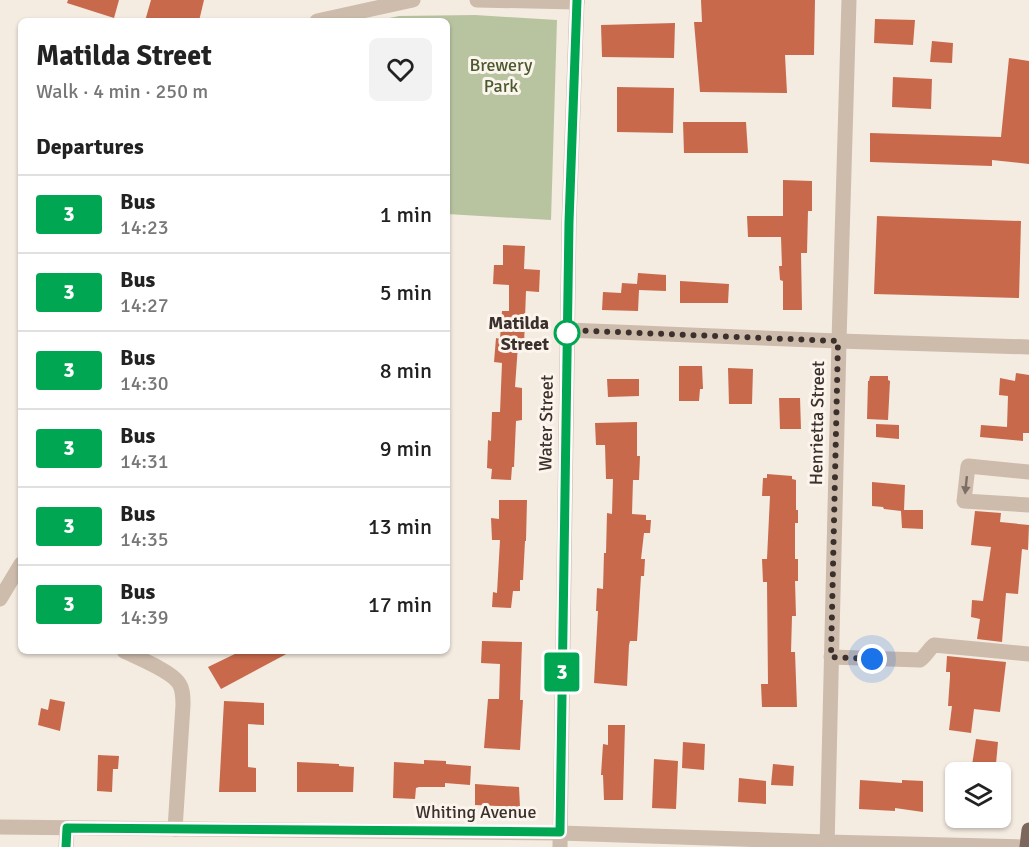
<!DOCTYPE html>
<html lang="en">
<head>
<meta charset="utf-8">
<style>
	:root { --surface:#fff; --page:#f2f2f2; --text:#222; --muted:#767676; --line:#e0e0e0 }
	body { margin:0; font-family:Signika,sans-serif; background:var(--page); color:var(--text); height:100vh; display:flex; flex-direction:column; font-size:22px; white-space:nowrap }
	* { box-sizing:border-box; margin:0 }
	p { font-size:20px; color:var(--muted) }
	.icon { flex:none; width:33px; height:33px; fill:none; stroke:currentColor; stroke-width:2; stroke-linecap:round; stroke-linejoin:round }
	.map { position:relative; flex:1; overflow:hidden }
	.side { position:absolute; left:18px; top:18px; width:432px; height:636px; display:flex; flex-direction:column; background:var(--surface); border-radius:9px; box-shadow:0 2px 4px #0004 }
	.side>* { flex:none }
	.badge { padding:0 12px; border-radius:4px; font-size:21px; line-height:39px }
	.controls { position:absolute; left:945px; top:762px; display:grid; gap:12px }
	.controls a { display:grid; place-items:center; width:66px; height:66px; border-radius:9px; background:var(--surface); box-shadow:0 2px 4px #0004; font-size:30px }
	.you { position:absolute; width:30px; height:30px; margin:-15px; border:4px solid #fff; border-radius:50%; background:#1a73e8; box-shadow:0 0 0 9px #1a73e833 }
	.map>.badge { position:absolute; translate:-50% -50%; box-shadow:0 0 0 3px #fff }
	h2 { padding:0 18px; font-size:22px; line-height:54px }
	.round { display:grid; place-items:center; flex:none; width:63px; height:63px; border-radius:9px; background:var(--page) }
	.headline { display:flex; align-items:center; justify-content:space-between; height:102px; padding:0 18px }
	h1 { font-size:28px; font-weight:700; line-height:45px }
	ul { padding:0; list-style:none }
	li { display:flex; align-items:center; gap:18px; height:78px; padding:0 18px; border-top:2px solid var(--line) }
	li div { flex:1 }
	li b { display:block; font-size:22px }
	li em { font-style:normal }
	li .badge { min-width:66px; font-weight:700; text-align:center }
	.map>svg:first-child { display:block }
	.green { fill:#b8c4a0 }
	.building { fill:#c8694b }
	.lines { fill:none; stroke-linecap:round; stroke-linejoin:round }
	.minor { stroke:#cdbbac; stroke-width:15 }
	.major { stroke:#7d675c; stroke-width:15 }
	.oneway { fill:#7d6f65 }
	.line-casing { stroke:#fff; stroke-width:14 }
	.line { stroke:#00a651; stroke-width:9 }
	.walk { stroke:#3b302b; stroke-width:6; stroke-dasharray:0 10.8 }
	.stop-dot { fill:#fff; stroke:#00a651; stroke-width:3 }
	.labels { text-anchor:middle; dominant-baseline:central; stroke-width:6; stroke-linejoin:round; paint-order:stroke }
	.park-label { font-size:18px; fill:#4a5a2e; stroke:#fbf5ee }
	.stop-label { font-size:18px; font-weight:bold; fill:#3b302b; stroke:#fbf5ee; text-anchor:end }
	.street-label { font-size:18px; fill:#3b302b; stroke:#fbf5ee }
</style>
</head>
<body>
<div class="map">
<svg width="1029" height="847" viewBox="0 0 1029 847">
	<rect width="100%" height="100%" fill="#f4ebe1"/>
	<path class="green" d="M 475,15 L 557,20 L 551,220 L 447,214 L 447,21 L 375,21 L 399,16 Z"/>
	<g class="building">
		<path d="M 68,0 L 119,0 L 114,18 L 67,3 Z"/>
		<path d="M 151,0 L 204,0 L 199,21 L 145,21 Z"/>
		<path d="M 701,0 L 815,0 L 814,55 L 785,55 L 787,93 L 700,92 L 694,22 L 702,22 Z"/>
		<path d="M 875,19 L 915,20 L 913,45 L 874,43 Z"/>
		<path d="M 675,23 L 674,58 L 602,57 L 601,25 Z"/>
		<path d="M 932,41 L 953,43 L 952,63 L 930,62 Z"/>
		<path d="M 1009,58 L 1029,61 L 1029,164 L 992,160 L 992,166 L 870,162 L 870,133 L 1001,137 Z"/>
		<path d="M 893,77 L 932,79 L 931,109 L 892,107 Z"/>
		<path d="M 617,87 L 674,88 L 673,133 L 617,132 Z"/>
		<path d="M 683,122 L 746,122 L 748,153 L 684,153 Z"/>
		<path d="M 783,180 L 812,181 L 812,211 L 808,211 L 807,253 L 801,253 L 802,310 L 783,310 L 783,281 L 780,280 L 779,266 L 782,266 L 781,237 L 748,237 L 747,216 L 783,216 Z"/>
		<path d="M 877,216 L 1021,221 L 1019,298 L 874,294 Z"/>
		<path d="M 503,245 L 525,246 L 524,269 L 540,270 L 539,292 L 526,291 L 524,345 L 518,345 L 515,387 L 522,388 L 522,420 L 516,421 L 514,467 L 512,467 L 511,480 L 491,479 L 492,469 L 487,468 L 488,440 L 491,441 L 492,412 L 500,412 L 502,363 L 494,362 L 496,338 L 500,339 L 502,311 L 509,311 L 509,285 L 493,284 L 494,265 L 503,265 Z"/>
		<path d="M 638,273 L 666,275 L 666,291 L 639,290 L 638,311 L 602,310 L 603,292 L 621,293 L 622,283 L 637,284 Z"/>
		<path d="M 680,281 L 729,284 L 728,303 L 680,303 Z"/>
		<path d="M 679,366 L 702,366 L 703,389 L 700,389 L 699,401 L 679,401 Z"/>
		<path d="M 728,368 L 753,369 L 752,404 L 729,404 Z"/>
		<path d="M 1016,373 L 1029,375 L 1029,433 L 1023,433 L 1023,441 L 980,437 L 981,425 L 1007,427 L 1008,396 L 999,395 L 1000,378 L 1015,381 Z"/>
		<path d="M 870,376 L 888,376 L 888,380 L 890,381 L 888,420 L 867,419 L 868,381 L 869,381 Z"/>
		<path d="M 607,379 L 639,379 L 639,396 L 608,397 Z"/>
		<path d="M 779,398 L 800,398 L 801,429 L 780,429 Z"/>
		<path d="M 637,422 L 637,456 L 640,456 L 639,480 L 633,480 L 632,514 L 646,515 L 646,520 L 651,520 L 650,533 L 644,533 L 641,559 L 645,559 L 644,576 L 641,576 L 637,641 L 630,641 L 629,645 L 627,686 L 594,683 L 598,611 L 596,611 L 597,588 L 603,589 L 604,553 L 606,553 L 607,513 L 612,514 L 613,479 L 606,479 L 605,445 L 596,445 L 595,423 Z"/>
		<path d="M 876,424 L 899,425 L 899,439 L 876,437 Z"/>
		<path d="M 767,474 L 792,476 L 792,479 L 796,480 L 796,510 L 798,510 L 798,523 L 795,523 L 795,559 L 798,559 L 798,581 L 795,581 L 796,616 L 792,616 L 791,652 L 795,652 L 797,707 L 762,707 L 761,684 L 768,684 L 767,582 L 763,582 L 762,559 L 767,559 L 770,496 L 762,496 L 763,478 L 767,478 Z"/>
		<path d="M 872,482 L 905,485 L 904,510 L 923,510 L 923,529 L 902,528 L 901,511 L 884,509 L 883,507 L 872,506 Z"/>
		<path d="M 499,500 L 527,500 L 526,541 L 525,541 L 523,580 L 520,580 L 520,591 L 513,591 L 511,608 L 492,607 L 493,592 L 497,593 L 500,540 L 492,540 L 491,518 L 499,519 Z"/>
		<path d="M 975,511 L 1001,513 L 1000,522 L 1029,525 L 1028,550 L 1022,549 L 1018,594 L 1006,593 L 1002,642 L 977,639 L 980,619 L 971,617 L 972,600 L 983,601 L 991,547 L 971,545 Z"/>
		<path d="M 482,641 L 522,642 L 520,700 L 523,700 L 520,750 L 484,748 L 488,699 L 499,699 L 500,664 L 481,663 Z"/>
		<path d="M 241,651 L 292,651 L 221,689 L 208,667 Z"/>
		<path d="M 947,656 L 1006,662 L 1000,712 L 974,709 L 971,733 L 949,730 L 952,706 L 948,706 L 950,677 L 950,672 L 946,672 Z"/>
		<path d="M 50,699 L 65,702 L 60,731 L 38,725 L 41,708 L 48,710 Z"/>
		<path d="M 224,701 L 264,703 L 264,725 L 248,724 L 248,767 L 256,768 L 256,792 L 219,792 Z"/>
		<path d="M 608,725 L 625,725 L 623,800 L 604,800 L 603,775 L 601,775 L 603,744 L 608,745 Z"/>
		<path d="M 976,739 L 998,742 L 996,764 L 992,764 L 991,772 L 971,772 Z"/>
		<path d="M 683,742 L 705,744 L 704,770 L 682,768 Z"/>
		<path d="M 98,755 L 119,756 L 118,769 L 113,769 L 112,792 L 97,791 Z"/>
		<path d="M 654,759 L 678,761 L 676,809 L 652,808 Z"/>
		<path d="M 424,760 L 446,761 L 446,764 L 471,766 L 470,785 L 445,783 L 445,787 L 419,787 L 416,788 L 415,799 L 393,798 L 394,762 L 424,764 Z"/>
		<path d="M 297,762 L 339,764 L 339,766 L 354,767 L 353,792 L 297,792 Z"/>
		<path d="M 773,764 L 794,766 L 793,786 L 771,785 Z"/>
		<path d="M 739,778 L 766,781 L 766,804 L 738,802 Z"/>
		<path d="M 860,780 L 902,783 L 902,780 L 923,781 L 923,812 L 895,808 L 895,811 L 859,809 Z"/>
		<path d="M 475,784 L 519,787 L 520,807 L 475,805 Z"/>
	</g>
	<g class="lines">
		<g class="minor">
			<path d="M 477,0 L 577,2"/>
			<path d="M 317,21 L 413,0"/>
			<path d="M 567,330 L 839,341 L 1029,347"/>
			<path d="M 1029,472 L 968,466 L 964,501 L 1029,505"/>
			<path d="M 0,599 L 21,564"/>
			<path d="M 124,651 C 138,658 169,670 178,682 C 183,688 183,697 183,705 L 175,829"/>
			<path d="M 831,657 L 920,660 C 926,656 928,650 934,645 L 1029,654"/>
			<path d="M 0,827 L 560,833 L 827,842 L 1023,847"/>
			<path d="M 66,847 L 67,828"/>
			<path d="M 560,847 L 569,222 L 577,0"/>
			<path d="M 827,847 L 839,341 L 849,0"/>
		</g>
		<path class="major" d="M 1027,847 L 1029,830"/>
	</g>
	<defs><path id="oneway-solid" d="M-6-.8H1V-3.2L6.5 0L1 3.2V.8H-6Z" transform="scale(1.5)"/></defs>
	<use class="oneway" href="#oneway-solid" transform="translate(966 485) rotate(96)"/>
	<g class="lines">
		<defs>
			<path id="line" d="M 66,847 L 67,828 L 560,832 L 569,222 L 577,0"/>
		</defs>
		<use href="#line" class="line-casing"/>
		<use href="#line" class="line"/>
		<path class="walk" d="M 567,333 L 567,330 L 838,341 L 831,657 L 872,659"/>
	</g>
	<circle class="stop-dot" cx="567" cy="333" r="12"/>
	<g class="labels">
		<g class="park-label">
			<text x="501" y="65">Brewery<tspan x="501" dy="21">Park</tspan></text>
		</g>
		<g class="stop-label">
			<text x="549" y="323">Matilda<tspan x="549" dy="21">Street</tspan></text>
		</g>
		<g class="street-label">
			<text transform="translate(546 423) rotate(-89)">Water Street</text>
			<text transform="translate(817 423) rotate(-89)">Henrietta Street</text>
			<text x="476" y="812">Whiting Avenue</text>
		</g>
	</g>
</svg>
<div class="controls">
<a><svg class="icon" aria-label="layers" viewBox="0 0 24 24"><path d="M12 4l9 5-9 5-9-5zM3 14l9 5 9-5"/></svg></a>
</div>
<div class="you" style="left:872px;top:659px"></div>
<b class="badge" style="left:562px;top:672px;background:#00a651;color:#fff">3</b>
<section class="side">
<div class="headline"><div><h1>Matilda Street</h1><p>Walk · 4 min · 250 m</p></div><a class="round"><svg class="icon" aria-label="heart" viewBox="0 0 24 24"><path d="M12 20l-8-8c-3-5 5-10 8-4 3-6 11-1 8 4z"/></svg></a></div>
<h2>Departures</h2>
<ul>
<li><span class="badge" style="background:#00a651;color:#fff">3</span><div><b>Bus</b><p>14:23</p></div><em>1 min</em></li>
<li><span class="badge" style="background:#00a651;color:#fff">3</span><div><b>Bus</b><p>14:27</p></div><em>5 min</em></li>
<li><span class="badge" style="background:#00a651;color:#fff">3</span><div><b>Bus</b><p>14:30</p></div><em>8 min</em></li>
<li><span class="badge" style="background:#00a651;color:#fff">3</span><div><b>Bus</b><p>14:31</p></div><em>9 min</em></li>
<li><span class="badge" style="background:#00a651;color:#fff">3</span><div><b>Bus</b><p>14:35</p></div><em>13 min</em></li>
<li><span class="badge" style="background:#00a651;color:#fff">3</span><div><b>Bus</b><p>14:39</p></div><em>17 min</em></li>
</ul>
</section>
</div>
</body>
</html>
